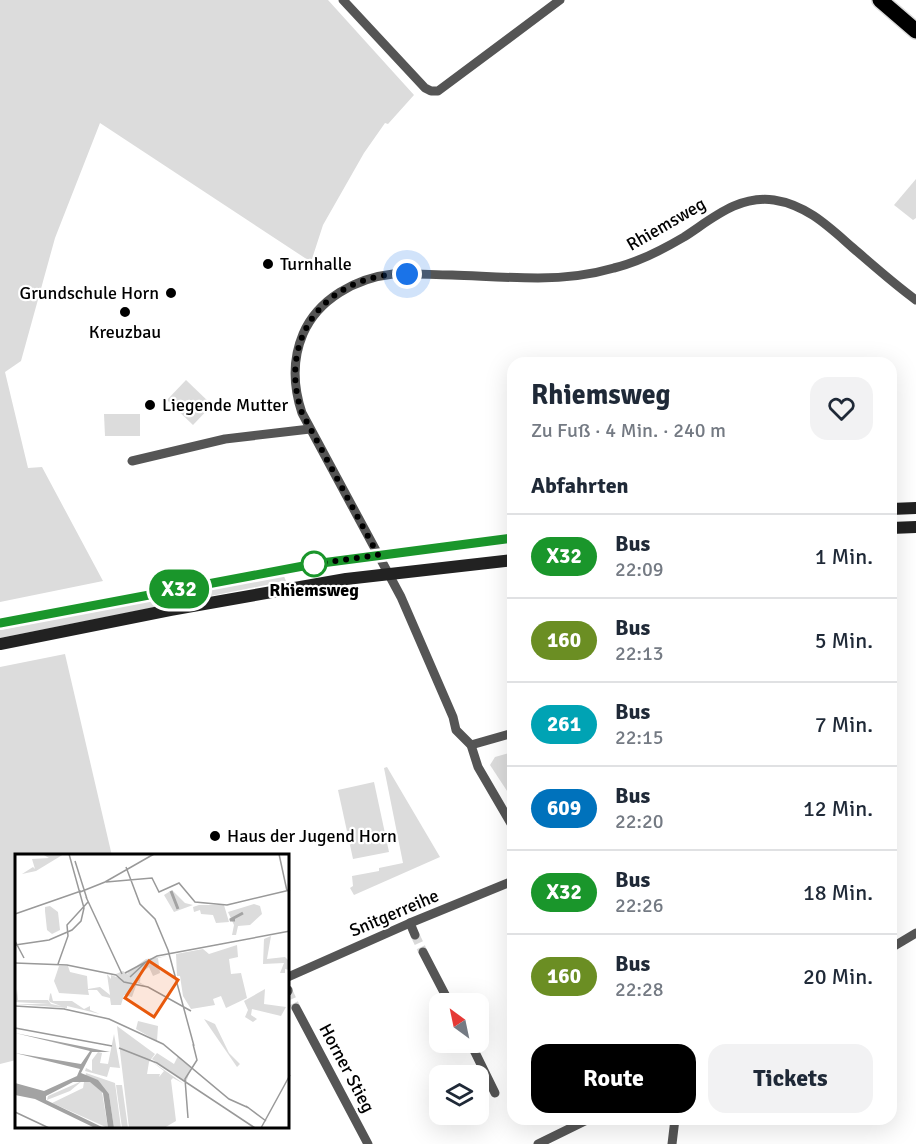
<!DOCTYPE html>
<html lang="de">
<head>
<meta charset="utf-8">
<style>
	:root { --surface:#fff; --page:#f2f2f3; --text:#1f2937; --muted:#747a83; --line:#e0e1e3; --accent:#000 }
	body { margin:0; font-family:Signika,sans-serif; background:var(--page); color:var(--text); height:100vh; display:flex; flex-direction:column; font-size:22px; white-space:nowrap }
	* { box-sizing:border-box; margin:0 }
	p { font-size:20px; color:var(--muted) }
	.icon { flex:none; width:33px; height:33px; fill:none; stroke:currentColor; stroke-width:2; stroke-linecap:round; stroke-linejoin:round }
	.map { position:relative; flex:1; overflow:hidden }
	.panel { position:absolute; left:507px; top:357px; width:390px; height:768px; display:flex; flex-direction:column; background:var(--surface); border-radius:18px; box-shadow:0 6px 24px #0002 }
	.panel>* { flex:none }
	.badge { padding:0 12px; border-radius:20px; font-size:21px; line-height:39px }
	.needle { width:39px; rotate:327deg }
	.buttons { position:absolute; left:429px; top:993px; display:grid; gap:12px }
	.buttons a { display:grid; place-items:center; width:60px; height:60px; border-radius:12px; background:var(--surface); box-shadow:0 6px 24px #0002; font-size:30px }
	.you { position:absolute; width:30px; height:30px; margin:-15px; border:4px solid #fff; border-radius:50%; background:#1a73e8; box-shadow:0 0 0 9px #1a73e833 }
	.map>.badge { position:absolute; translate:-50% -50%; box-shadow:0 0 0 3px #fff }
	h2 { padding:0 24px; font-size:22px; line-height:54px }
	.round { display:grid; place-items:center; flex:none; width:63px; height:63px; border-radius:18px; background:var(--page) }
	.head { display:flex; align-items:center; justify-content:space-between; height:102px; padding:0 24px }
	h1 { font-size:28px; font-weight:700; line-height:45px }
	.primary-button { display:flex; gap:12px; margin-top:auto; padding:12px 24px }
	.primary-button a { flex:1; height:69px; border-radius:18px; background:var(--accent); color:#fff; font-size:24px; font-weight:700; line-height:69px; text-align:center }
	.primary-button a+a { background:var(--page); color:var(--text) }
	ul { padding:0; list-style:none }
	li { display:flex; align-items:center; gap:18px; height:84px; padding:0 24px; border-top:2px solid var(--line) }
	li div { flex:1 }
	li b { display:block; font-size:22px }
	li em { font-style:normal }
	li .badge { min-width:66px; font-weight:700; text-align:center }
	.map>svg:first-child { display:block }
	.green { fill:#dcdcdc }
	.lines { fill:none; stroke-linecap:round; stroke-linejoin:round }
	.minor-tunnel { stroke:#d9d9d9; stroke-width:9; stroke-dasharray:9 4.5; stroke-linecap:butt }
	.primary-casing { stroke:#dbdbdb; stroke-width:18 }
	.minor { stroke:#555; stroke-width:9 }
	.secondary { stroke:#222; stroke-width:12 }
	.primary { stroke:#000; stroke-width:15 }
	.line-casing { stroke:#fff; stroke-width:14 }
	.line { stroke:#1a962b; stroke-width:9 }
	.walk { stroke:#000; stroke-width:6; stroke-dasharray:0 10.8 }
	.poi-dot { fill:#000; stroke:#fff; stroke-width:2 }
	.stop-dot { fill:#fff; stroke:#1a962b; stroke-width:3 }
	.labels { text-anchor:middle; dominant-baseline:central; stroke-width:4.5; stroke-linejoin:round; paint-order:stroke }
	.street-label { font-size:18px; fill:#000; stroke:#fff }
	.poi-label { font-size:18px; fill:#000; stroke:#fff; text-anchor:start }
	.stop-label { font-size:18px; font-weight:bold; fill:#000; stroke:#fff }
	.inset-river { fill:none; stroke:#a3a3a3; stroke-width:3 }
	.inset-road { fill:none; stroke:#999; stroke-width:1.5 }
	.view { fill:#e8590c; fill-opacity:0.15; stroke:#e8590c; stroke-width:3 }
	.inset-edge { fill:none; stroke:#000; stroke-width:3 }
</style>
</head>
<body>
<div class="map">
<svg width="916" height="1144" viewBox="0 0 916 1144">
	<rect width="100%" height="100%" fill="#fff"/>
	<g class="green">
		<path d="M 0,0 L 328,0 L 414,95 L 388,124 L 385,123 L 364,153 L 323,225 L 311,262 L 100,123 L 55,238 L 21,361 L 5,372 L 28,468 L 42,467 L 103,581 L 0,602 Z"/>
		<path d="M 916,179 L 916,218 L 913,220 L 894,205 Z"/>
		<path d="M 186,380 L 212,405 L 193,425 L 167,400 Z"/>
		<path d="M 104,414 L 140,414 L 140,436 L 105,436 Z"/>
		<path d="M 283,574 L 286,581 L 0,638 L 0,630 Z"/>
		<path d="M 65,654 L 112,856 L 16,856 L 16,1060 L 0,1064 L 0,667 Z"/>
		<path d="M 513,752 L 513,800 L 490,765 L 495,757 Z"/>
		<path d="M 387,767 L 440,857 L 354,895 L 350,888 L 353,886 L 352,876 L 379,871 L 379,868 L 403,863 L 384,768 Z"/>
		<path d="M 374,782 L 389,852 L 353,859 L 338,790 Z"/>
	</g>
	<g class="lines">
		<g class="minor-tunnel">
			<path d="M 415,935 L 423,952"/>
			<path d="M 288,991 L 296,1008"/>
		</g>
		<defs>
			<path id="primary" d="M 880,0 L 916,31"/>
		</defs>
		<use href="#primary" class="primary-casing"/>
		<g class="minor">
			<path d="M 343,0 L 425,88 L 431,91 L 438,91 L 560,0"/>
			<path d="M 132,461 L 225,439 L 310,429"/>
			<path d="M 471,745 L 513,733"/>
			<path d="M 513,827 L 478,767 L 471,745 L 456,730 L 453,717 L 401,597 L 302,413 C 293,386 292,360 303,334 C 318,299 356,278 393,274 C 413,273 433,275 452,275 C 481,276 509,278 538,278 C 564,278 590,275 614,268 C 639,262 662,250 684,237 C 712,219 738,195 774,200 C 807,205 829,227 853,248 C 874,266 894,284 916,300"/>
			<path d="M 410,923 L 415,935"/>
			<path d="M 891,948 L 916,933"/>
			<path d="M 423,952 L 450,1004"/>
			<path d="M 288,977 L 410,923 L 513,881"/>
			<path d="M 288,990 L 288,991"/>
			<path d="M 296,1008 L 368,1144"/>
			<path d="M 470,1042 L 495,1093"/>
			<path d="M 538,1144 L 589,1119"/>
			<path d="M 672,1144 L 675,1119"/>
		</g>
		<g class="secondary">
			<path d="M 891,509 L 916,508"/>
			<path d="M 891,528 L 916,527"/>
			<path d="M 0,623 L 314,564 L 513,538"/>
			<path d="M 0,644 L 170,610 L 346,579 L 513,560"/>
		</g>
		<use href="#primary" class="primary"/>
	</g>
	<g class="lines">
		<defs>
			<path id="line" d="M 0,623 L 314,564 L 513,538"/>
		</defs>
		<use href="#line" class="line-casing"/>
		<use href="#line" class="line"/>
		<path class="walk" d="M 314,564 L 378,555 L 302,413 C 276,336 328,273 407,274"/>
	</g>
	<g class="poi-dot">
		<circle cx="268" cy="264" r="6"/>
		<circle cx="171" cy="293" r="6"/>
		<circle cx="125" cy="312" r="6"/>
		<circle cx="150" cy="405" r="6"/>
		<circle cx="215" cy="836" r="6"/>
	</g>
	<circle class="stop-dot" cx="314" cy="564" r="12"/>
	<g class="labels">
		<g class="street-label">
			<text transform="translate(666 224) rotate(-30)">Rhiemsweg</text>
			<text transform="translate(394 913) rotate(-23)">Snitgerreihe</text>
			<text transform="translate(347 1068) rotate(62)">Horner Stieg</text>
		</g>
		<g class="poi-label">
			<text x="280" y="264">Turnhalle</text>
			<text x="159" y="293" text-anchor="end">Grundschule Horn</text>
			<text x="125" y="332" text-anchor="middle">Kreuzbau</text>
			<text x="162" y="405">Liegende Mutter</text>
			<text x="227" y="836">Haus der Jugend Horn</text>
		</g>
		<g class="stop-label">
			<text x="314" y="590">Rhiemsweg</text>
		</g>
	</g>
	<g transform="translate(15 854)">
		<rect width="274" height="274" fill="#fff"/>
		<path d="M 27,0 L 49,0 L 21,17 L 7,20 L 18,13 L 20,15 L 17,5 L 34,4 ZM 157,36 L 170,49 L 178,51 L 159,58 L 149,41 ZM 239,50 L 245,52 L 247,60 L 235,71 L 223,72 L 221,81 L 217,81 L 219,71 L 213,58 ZM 184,51 L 209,51 L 214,68 L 201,69 L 198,61 L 186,60 L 185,56 L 179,58 L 178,53 ZM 35,52 L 43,58 L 45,76 L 37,80 L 32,76 L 30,57 L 30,53 ZM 256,82 L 252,105 L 270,103 L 274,107 L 274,116 L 270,115 L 270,119 L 265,119 L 269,109 L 248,110 L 249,85 ZM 222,91 L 223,103 L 214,105 L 216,120 L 226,119 L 232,144 L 211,154 L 206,142 L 198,145 L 200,151 L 176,155 L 168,142 L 165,122 L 162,122 L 161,100 L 188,95 L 194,100 ZM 153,102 L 143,104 L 145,119 L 138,122 L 134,113 L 126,119 L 125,128 L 117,124 L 131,132 L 117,127 L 122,129 L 117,143 L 109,141 L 106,151 L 96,151 L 95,144 L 87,142 L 82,136 L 73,136 L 74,141 L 44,139 L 39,127 L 44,112 L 53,112 L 55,118 L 72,122 L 73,135 L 85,133 L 95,141 L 92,120 L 96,125 L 96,121 L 107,125 L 101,120 L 108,117 L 114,121 L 112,119 L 131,105 ZM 2,135 L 3,146 L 33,146 L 36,150 L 46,152 L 35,148 L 34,146 L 35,140 L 36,139 L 38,147 L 57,147 L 69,155 L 75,152 L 75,156 L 85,160 L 52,152 L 52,154 L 0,150 L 34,150 L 0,148 ZM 250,135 L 249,150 L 271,153 L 266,162 L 237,155 L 236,161 L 242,165 L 238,168 L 230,163 L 233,156 L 229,147 ZM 189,165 L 200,170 L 214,199 L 225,210 L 222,213 ZM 123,167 L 143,172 L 142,187 L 121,175 ZM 102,172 L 140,200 L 134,208 L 132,220 L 145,220 L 144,223 L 149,217 L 136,207 L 155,220 L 169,230 L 158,224 L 156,226 L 161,267 L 149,274 L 114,274 ZM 99,180 L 105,214 L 95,213 L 92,223 L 70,217 L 71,214 L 77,217 L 77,206 L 83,198 L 87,199 L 85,209 L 93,210 ZM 142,199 L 159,210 L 163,202 L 176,213 L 171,229 L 137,205 ZM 71,219 L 100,229 L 106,274 L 99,274 L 94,240 L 70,223 ZM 67,227 L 55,237 L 32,246 L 33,242 ZM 69,228 L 76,228 L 87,238 L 93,274 L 37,249 L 68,234 ZM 101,231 L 107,231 L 113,274 L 107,274 Z" fill="#dcdcdc"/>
		<path d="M 0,179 L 95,198 L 77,198 L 66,219 L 83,226 L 94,240 L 99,274 L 93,274 L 88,239 L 75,228 L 58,228 L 31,242 L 31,246 L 89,274 L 80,274 L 20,245 L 0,241 L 0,229 L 29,237 L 62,222 L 65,215 L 0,199 L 66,210 L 75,197 Z" fill="#a3a3a3"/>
		<path class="inset-river" d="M 156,37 L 163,55M 220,66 L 215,66 L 228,59"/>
		<path class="inset-road" d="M 264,0 L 272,37M 60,7 L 72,45M 111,13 L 125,50 L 140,65 L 153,96 L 179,192M 91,28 L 137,24 L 144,38 L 164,29 L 180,48 L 212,51 L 275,36M 65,38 L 90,28 L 139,0M 71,43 L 107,120M 0,60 L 66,37M 0,87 L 9,104M 0,91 L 34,86 L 57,76 L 66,67 L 69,54 L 54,0M 0,109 L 52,111 L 101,121 L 109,128 L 133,133 L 176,157M 43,110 L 53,82 L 52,71 L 73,48M 110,119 L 142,102 L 275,77M 115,123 L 130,109M 0,152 L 50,155M 49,155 L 94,165 L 148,190 L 214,245 L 234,254M 0,174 L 97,192M 104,194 L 142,209 L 240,274M 231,252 L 251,267M 0,258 L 34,274M 173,264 L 170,225 L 182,206 L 178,190M 246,274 L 275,221"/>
		<path class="view" d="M 134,107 L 163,126 L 139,163 L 110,144 Z"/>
		<rect width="274" height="274" class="inset-edge"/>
	</g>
</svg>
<div class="buttons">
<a><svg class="needle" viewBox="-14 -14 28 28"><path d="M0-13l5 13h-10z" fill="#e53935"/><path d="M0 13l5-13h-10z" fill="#747a83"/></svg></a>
<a><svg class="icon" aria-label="layers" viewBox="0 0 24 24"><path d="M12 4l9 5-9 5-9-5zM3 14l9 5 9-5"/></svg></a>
</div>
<div class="you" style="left:407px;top:274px"></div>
<b class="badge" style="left:179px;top:589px;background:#1a962b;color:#fff">X32</b>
<section class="panel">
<div class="head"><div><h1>Rhiemsweg</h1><p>Zu Fuß · 4 Min. · 240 m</p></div><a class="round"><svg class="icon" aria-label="heart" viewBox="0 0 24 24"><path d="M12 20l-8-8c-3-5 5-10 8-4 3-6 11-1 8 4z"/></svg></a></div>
<h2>Abfahrten</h2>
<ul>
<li><span class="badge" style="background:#1a962b;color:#fff">X32</span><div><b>Bus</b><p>22:09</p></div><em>1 Min.</em></li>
<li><span class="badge" style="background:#6b8e23;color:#fff">160</span><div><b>Bus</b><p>22:13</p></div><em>5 Min.</em></li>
<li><span class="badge" style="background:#00a3b4;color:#fff">261</span><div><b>Bus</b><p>22:15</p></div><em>7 Min.</em></li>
<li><span class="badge" style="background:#0072bc;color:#fff">609</span><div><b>Bus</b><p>22:20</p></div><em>12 Min.</em></li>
<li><span class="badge" style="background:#1a962b;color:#fff">X32</span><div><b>Bus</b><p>22:26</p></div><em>18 Min.</em></li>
<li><span class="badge" style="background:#6b8e23;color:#fff">160</span><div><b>Bus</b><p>22:28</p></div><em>20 Min.</em></li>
</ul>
<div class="primary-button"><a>Route</a><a>Tickets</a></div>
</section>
</div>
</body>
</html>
